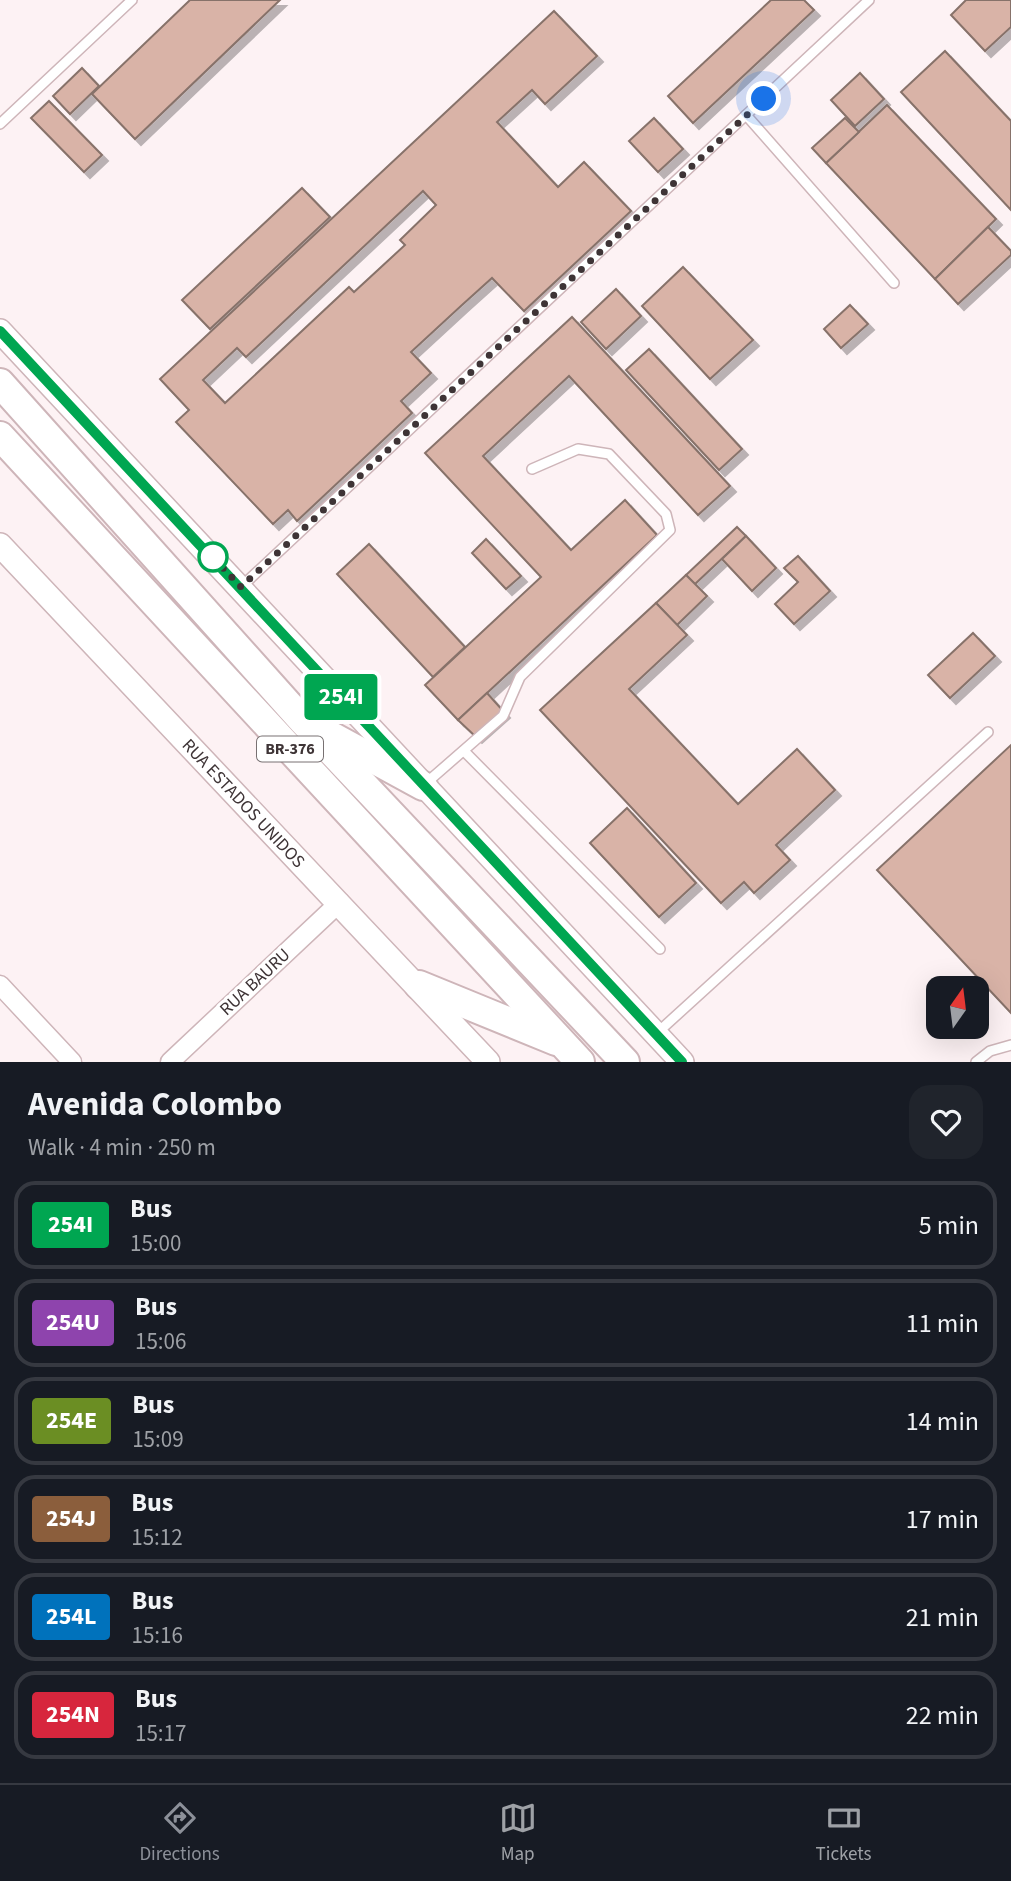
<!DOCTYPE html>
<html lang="en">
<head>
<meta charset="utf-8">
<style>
	:root { --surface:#171b24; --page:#20242c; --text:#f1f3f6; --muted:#9ea1a6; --line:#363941; --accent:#8c9099 }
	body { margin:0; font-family:"Source Sans 3",sans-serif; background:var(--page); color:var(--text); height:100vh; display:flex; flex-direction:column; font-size:26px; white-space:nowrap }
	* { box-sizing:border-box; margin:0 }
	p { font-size:23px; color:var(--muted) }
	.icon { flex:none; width:38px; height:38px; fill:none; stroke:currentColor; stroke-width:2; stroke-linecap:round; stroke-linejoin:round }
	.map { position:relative; height:1062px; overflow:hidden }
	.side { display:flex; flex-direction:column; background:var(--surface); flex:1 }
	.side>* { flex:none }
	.badge { padding:0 14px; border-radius:5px; font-size:24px; line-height:46px }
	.needle { width:46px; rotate:14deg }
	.fabs { position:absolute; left:926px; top:976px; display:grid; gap:14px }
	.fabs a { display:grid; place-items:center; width:63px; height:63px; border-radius:14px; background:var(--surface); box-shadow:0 7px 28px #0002; font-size:35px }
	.you { position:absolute; width:35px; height:35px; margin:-18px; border:5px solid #fff; border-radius:50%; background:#1a73e8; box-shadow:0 0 0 10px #1a73e833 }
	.map>.badge { position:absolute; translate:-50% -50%; box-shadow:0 0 0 4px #fff }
	.round { display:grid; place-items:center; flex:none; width:74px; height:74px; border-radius:21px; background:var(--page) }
	.head { display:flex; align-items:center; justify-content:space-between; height:119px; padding:0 28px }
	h1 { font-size:33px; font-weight:700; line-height:52px }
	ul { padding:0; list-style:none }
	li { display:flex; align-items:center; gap:21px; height:88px; margin:0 14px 10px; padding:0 14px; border:4px solid var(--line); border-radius:21px }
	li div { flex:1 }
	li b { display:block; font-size:26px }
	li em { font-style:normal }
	li .badge { min-width:77px; font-weight:700; text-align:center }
	.menu { display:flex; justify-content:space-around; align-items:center; height:98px; border-top:2px solid var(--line); background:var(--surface); font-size:19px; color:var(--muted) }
	.menu a { display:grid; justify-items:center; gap:4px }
	.menu .active { color:var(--accent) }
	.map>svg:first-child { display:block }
	.building { fill:#d9b3a7; stroke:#87726a; stroke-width:2; fill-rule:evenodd; filter:url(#shadow) }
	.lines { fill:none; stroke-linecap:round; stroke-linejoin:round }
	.service-casing { stroke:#ceb5b9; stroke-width:12 }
	.minor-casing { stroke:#ceb5b9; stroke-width:21 }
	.tertiary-casing { stroke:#ceb5b9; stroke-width:26 }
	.primary-casing { stroke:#ceb5b9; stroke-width:32 }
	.service { stroke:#fff; stroke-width:9 }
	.minor { stroke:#fff; stroke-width:18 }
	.tertiary { stroke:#fff; stroke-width:23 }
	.primary { stroke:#fff; stroke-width:28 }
	.line-casing { stroke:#fff; stroke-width:16 }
	.line { stroke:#00a651; stroke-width:10 }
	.walk { stroke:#3e3436; stroke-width:7; stroke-dasharray:0 12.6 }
	.stop-dot { fill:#fff; stroke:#00a651; stroke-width:3.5 }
	.labels { text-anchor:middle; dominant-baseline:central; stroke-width:6; stroke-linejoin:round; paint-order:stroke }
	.shield { fill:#fff; stroke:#787172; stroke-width:2 }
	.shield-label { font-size:16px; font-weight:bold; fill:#3e3436 }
	.street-label { font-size:18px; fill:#3e3436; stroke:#fff }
</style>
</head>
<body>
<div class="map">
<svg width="1011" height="1062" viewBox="0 0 1011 1062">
	<defs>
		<filter id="shadow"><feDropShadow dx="6" dy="6" stdDeviation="0" flood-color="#0004"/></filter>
	</defs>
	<rect width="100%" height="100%" fill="#fdf2f4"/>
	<g class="building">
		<path d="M 190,0 L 280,0 L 135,139 L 92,94 Z"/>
		<path d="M 771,0 L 804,0 L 814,10 L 693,123 L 668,96 Z"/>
		<path d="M 966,0 L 1011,0 L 1011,27 L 985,51 L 951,15 Z"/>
		<path d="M 554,11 L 597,56 L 545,104 L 532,90 L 497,122 L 558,187 L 584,162 L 631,211 L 524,311 L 492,278 L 462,305 L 411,352 L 431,373 L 401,401 L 412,413 L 297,521 L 288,510 L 273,524 L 176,422 L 189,410 L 160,379 ZM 423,191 L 436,205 L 400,240 L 405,245 L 354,292 L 349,287 L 225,403 L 203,380 L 237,348 L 246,357 Z"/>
		<path d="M 945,51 L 1011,121 L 1011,210 L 901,92 Z"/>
		<path d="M 82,68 L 99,86 L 70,114 L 53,96 Z"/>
		<path d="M 860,73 L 884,99 L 855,126 L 831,100 Z"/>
		<path d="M 49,101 L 102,155 L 84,172 L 31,118 Z"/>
		<path d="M 887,105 L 996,219 L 935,279 L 826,163 Z"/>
		<path d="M 654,118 L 683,149 L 658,172 L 629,141 Z"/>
		<path d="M 845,118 L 859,132 L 826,163 L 812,148 Z"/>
		<path d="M 302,188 L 330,217 L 210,329 L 182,300 Z"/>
		<path d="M 988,227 L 1011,251 L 1011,255 L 958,304 L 935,279 Z"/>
		<path d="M 683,267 L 753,340 L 710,379 L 642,306 Z"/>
		<path d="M 616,289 L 641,316 L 606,349 L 581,322 Z"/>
		<path d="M 850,305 L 868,324 L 841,348 L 824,329 Z"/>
		<path d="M 572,317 L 730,486 L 698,515 L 569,376 L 483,456 L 571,550 L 625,500 L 657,535 L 458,720 L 425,685 L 541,577 L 425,453 Z"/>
		<path d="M 649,349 L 742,449 L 719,470 L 626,370 Z"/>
		<path d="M 737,527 L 746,536 L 695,584 L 686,575 Z"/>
		<path d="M 746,536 L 776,568 L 752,591 L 722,559 Z"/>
		<path d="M 486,539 L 521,576 L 506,589 L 472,553 Z"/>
		<path d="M 369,544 L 465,647 L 433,677 L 337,574 Z"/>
		<path d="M 798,556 L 830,591 L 794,624 L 775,604 L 798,582 L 784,568 Z"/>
		<path d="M 686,575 L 707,596 L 677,625 L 656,603 Z"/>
		<path d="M 656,603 L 687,635 L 629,689 L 738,804 L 797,749 L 835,790 L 776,845 L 790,860 L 754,893 L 744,882 L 721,903 L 540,710 Z"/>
		<path d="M 973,633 L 995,656 L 950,698 L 928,675 Z"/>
		<path d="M 487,693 L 504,712 L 476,737 L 458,720 Z"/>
		<path d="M 1011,745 L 1011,1013 L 877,870 Z"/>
		<path d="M 627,808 L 696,883 L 659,917 L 590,843 Z"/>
	</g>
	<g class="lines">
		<defs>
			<g id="service">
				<path d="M 746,115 L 894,283"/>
				<path d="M 0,124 L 132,0"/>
				<path d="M 241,587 L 869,0"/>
				<path d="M 464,751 L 660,949"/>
				<path d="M 425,784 L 503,716 L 520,677 L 670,530 L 666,514 L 609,454 L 578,449 L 532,469"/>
				<path d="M 657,1033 L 988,732"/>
				<path d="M 976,1062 L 990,1051 L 1011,1045"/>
			</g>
			<g id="minor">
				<path d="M 0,985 L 72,1062"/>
				<path d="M 170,1062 L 340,902"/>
			</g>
			<g id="tertiary">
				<path d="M 0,331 L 682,1062"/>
				<path id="s1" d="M 0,545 L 488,1062"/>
			</g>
			<g id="primary">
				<path d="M 0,383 L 303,721 L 625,1062"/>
				<path d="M 0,436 L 580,1062"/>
				<path d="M 324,732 L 423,786"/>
				<path d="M 419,985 L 556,1041"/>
			</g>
		</defs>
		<use href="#service" class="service-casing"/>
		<use href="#minor" class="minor-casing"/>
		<use href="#tertiary" class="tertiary-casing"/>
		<use href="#primary" class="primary-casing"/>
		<use href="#service" class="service"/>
		<use href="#minor" class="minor"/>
		<use href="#tertiary" class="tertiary"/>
		<use href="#primary" class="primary"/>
	</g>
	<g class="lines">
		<defs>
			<path id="line" d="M 0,331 L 682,1062"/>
		</defs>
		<use href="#line" class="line-casing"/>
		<use href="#line" class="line"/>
		<path class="walk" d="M 213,557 L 205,549 L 241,587 L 764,99"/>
	</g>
	<circle class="stop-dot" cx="213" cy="557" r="14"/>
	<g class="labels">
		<rect class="shield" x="257" y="736.5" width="66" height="25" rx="5"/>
		<g class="shield-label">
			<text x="290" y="749">BR-376</text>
		</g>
		<g class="street-label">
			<text stroke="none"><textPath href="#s1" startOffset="355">RUA ESTADOS UNIDOS</textPath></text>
			<text transform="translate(255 982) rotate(-43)">RUA BAURU</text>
		</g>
	</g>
</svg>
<div class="fabs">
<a><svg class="needle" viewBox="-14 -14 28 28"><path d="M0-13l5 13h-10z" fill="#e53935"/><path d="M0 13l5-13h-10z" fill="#9ea1a6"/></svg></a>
</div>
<div class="you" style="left:764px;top:99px"></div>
<b class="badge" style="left:341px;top:697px;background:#00a651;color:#fff">254I</b>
</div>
<section class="side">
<div class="head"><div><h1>Avenida Colombo</h1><p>Walk · 4 min · 250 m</p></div><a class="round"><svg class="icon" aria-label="heart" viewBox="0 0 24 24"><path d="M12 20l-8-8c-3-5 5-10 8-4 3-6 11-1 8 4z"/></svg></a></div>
<ul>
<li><span class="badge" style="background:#00a651;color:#fff">254I</span><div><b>Bus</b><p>15:00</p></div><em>5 min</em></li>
<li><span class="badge" style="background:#8e44ad;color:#fff">254U</span><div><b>Bus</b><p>15:06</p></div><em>11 min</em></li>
<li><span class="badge" style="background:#6b8e23;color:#fff">254E</span><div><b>Bus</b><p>15:09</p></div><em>14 min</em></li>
<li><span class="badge" style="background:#8b5e3c;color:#fff">254J</span><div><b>Bus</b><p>15:12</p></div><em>17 min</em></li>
<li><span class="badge" style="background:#0072bc;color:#fff">254L</span><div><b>Bus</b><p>15:16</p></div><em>21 min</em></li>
<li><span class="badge" style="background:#d7263d;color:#fff">254N</span><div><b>Bus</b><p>15:17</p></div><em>22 min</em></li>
</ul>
</section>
<nav class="menu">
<a class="active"><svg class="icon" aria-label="directions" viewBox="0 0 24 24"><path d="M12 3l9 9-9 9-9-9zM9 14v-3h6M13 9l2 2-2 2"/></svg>Directions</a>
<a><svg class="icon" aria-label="map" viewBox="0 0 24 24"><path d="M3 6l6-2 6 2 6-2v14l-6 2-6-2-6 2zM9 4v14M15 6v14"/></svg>Map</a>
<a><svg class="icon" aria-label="tickets" viewBox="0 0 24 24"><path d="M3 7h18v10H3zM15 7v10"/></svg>Tickets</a>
</nav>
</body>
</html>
